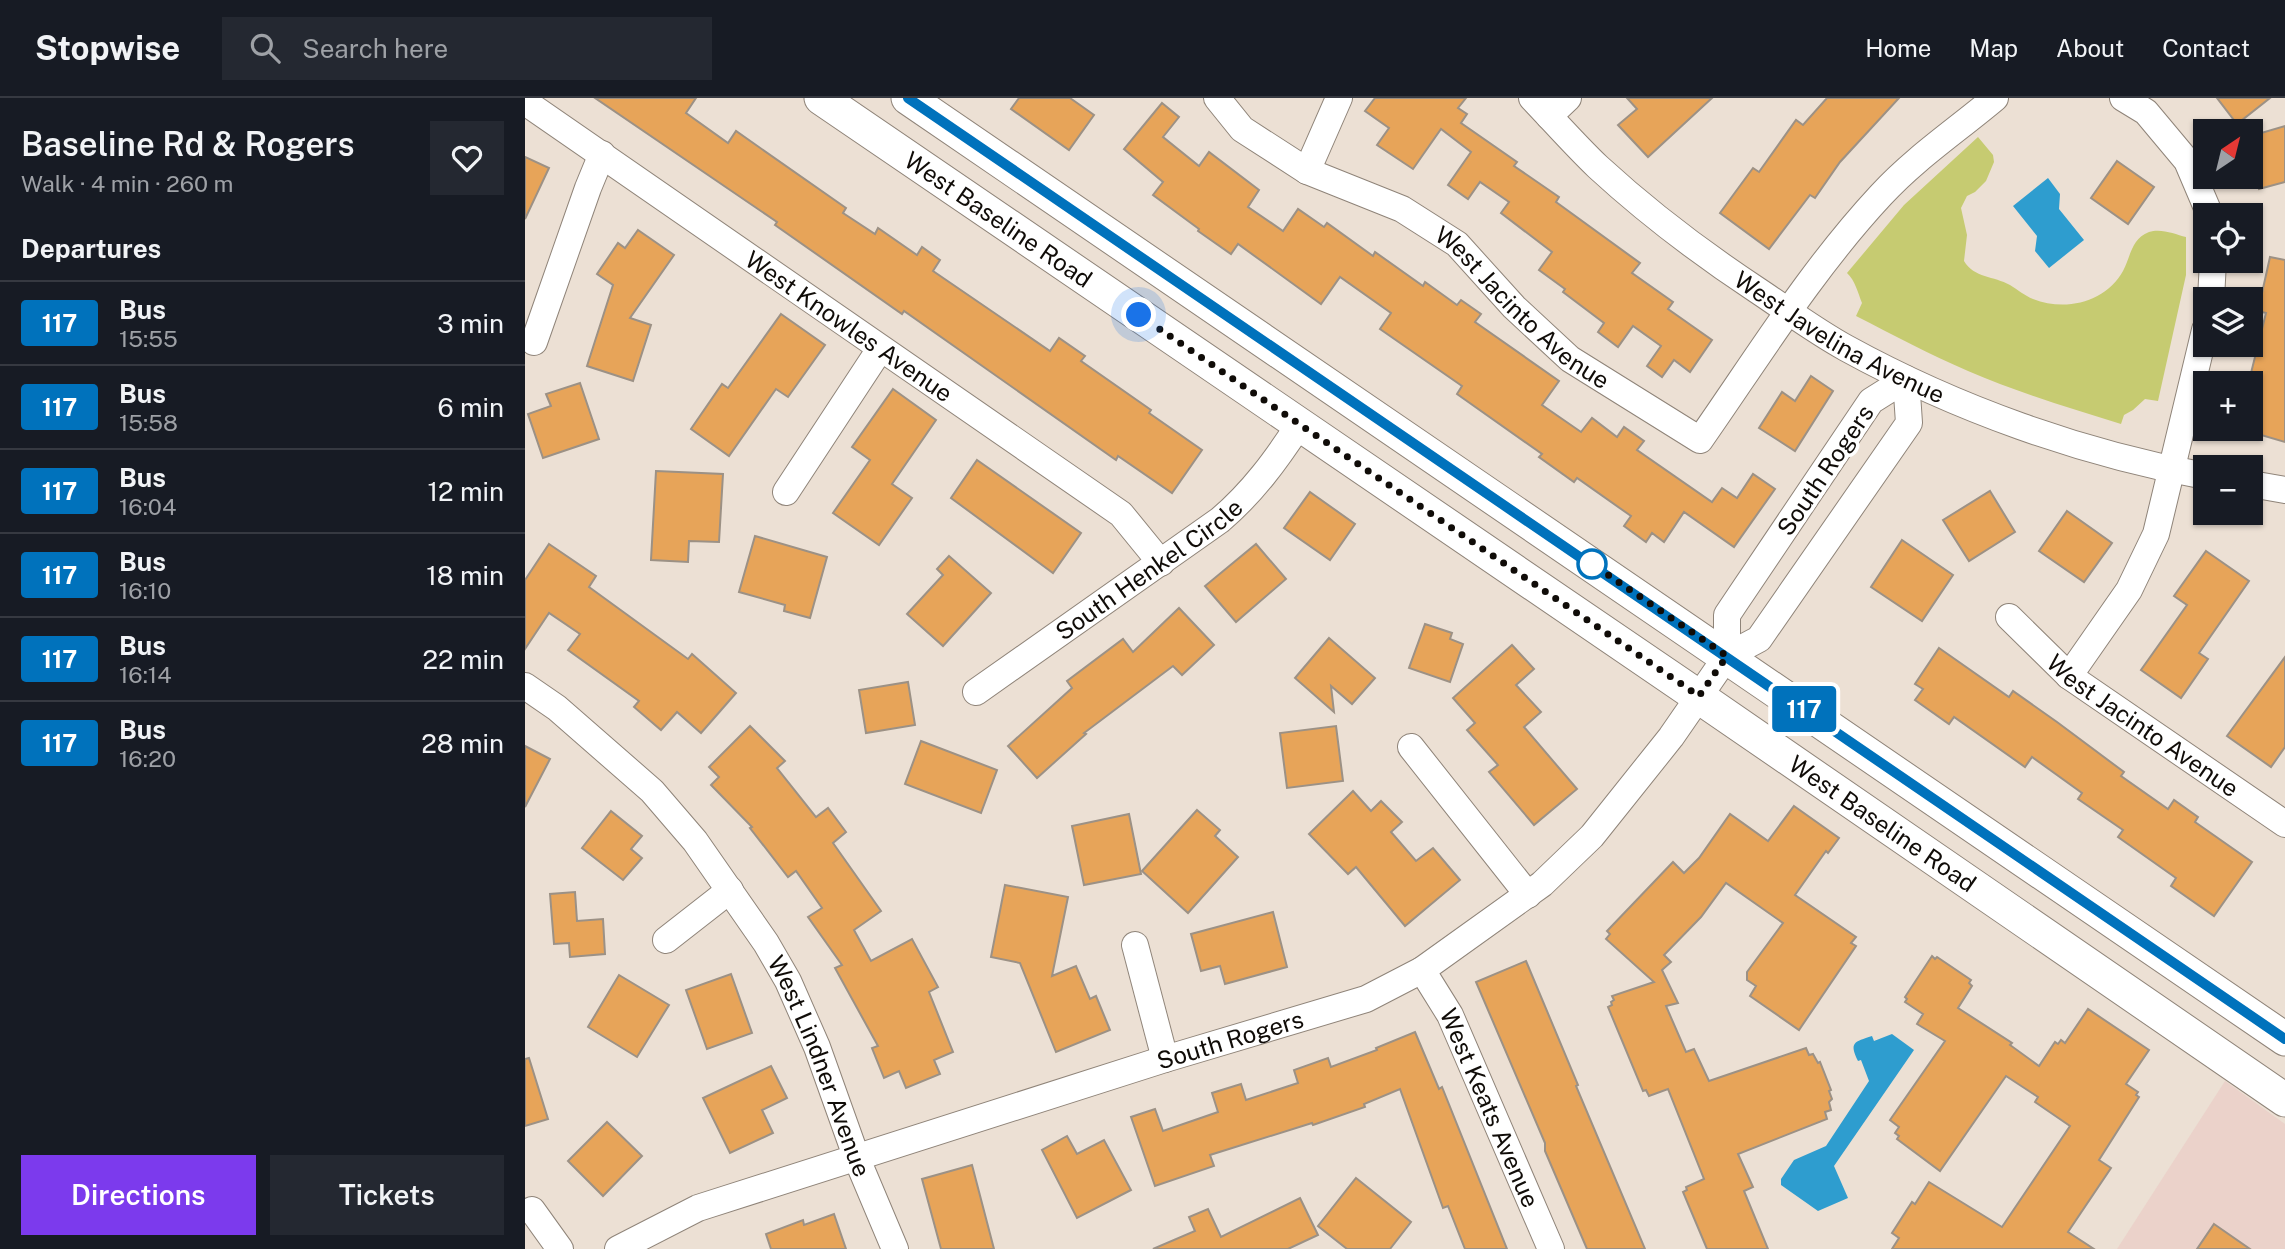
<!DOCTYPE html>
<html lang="en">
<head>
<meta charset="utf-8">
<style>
	:root { --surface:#171b24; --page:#242831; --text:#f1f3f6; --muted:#9ea1a6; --line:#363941; --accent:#7c3aed }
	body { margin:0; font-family:"Public Sans",sans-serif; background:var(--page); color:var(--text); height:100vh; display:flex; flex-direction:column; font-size:26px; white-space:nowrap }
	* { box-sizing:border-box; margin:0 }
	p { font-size:23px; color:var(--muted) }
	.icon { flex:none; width:38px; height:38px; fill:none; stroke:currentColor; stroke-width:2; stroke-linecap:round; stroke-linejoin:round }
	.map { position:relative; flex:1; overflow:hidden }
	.side { display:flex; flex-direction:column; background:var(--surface); width:525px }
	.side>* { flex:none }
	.badge { padding:0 14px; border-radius:5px; font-size:24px; line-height:46px }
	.needle { width:46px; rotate:35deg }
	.buttons { position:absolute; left:1668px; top:21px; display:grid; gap:14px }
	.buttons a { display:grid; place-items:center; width:70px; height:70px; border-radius:0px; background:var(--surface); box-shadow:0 2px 5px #0004; font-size:35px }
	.you { position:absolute; width:35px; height:35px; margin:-18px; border:5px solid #fff; border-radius:50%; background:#1a73e8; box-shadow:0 0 0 10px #1a73e833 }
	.map>.badge { position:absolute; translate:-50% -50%; box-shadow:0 0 0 4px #fff }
	h2 { padding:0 21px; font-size:26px; line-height:63px }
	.round { display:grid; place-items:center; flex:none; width:74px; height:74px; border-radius:0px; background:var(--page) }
	.head { display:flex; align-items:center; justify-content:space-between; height:119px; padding:0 21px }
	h1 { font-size:33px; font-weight:600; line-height:52px }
	.cta { display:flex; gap:14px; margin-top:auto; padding:14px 21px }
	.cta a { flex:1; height:80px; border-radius:0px; background:var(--accent); color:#fff; font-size:28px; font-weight:600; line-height:80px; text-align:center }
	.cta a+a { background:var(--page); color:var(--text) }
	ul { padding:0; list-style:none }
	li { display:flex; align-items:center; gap:21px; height:84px; padding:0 21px; border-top:2px solid var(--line) }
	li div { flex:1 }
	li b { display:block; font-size:26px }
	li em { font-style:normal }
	li .badge { min-width:77px; font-weight:700; text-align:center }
	header { display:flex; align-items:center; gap:42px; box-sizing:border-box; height:98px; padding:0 35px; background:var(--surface); border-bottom:2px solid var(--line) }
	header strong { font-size:33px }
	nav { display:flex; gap:38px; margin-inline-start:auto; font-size:24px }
	.search { width:490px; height:63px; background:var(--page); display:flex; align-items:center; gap:18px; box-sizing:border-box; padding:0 24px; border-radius:0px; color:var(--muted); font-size:26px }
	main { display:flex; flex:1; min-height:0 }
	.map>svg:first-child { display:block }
	.commercial { fill:#ebd2ca }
	.green { fill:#c6cb71 }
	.water { fill:#2e9dcf }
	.building { fill:#e7a459; stroke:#9c9185; stroke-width:2 }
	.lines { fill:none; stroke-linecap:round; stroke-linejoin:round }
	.minor-casing { stroke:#8f8479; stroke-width:28 }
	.major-casing { stroke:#8f8479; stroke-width:35 }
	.minor { stroke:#fff; stroke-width:26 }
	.major { stroke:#fff; stroke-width:33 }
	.line-casing { stroke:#fff; stroke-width:16 }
	.line { stroke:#0072bc; stroke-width:10 }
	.walk { stroke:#100c08; stroke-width:7; stroke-dasharray:0 12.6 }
	.stop-dot { fill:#fff; stroke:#0072bc; stroke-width:3.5 }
	.labels { text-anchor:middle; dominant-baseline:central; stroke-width:7; stroke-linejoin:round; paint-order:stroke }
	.street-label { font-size:24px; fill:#100c08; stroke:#fff }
</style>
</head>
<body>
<header>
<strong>Stopwise</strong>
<div class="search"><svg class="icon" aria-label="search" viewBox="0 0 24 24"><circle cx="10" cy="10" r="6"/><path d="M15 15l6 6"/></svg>Search here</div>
<nav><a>Home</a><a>Map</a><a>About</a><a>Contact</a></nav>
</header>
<main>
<section class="side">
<div class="head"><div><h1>Baseline Rd &amp; Rogers</h1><p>Walk · 4 min · 260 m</p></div><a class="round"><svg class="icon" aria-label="heart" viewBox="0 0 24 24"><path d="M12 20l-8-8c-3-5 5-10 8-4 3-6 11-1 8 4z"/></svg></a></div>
<h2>Departures</h2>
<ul>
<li><span class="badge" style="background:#0072bc;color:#fff">117</span><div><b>Bus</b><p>15:55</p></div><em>3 min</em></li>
<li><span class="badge" style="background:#0072bc;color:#fff">117</span><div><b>Bus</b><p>15:58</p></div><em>6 min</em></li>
<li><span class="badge" style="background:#0072bc;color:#fff">117</span><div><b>Bus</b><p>16:04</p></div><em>12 min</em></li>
<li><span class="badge" style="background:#0072bc;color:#fff">117</span><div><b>Bus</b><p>16:10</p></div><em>18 min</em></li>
<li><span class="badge" style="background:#0072bc;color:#fff">117</span><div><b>Bus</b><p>16:14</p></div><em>22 min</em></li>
<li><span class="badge" style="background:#0072bc;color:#fff">117</span><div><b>Bus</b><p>16:20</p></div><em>28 min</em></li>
</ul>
<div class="cta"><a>Directions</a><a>Tickets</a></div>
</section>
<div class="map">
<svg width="1760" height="1151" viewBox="0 0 1760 1151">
	<rect width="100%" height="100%" fill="#ece0d4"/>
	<path class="commercial" d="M 1700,983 L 1760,1026 L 1760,1151 L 1592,1151 Z"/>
	<path class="green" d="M 1453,39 L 1468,57 L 1469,64 L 1461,83 L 1450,94 L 1442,98 L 1436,110 L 1442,137 L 1439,163 C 1449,180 1469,178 1485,187 C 1492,191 1500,198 1508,201 C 1541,214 1581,204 1598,173 C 1606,158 1606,141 1624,134 C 1636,130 1650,136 1661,139 L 1661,177 L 1633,303 L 1620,301 L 1608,312 L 1599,317 L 1596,326 C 1544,310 1492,294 1443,273 C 1404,256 1368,237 1331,218 L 1337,205 C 1333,195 1330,182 1322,175 L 1379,107 Z"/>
	<g class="water">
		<path d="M 1523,80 L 1535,96 L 1534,111 L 1559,142 L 1524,170 L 1510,153 L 1512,138 L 1488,108 Z"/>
		<path d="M 1367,936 L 1389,952 L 1309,1068 L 1323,1100 L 1293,1113 L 1256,1087 L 1256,1081 L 1269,1062 L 1301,1048 L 1344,983 L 1336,962 L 1333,963 C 1324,944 1329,944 1347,938 L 1349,943 Z"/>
	</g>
	<g class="building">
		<path d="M 70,0 L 171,0 L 161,15 L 203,45 L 211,33 L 321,110 L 318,115 L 350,136 L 353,130 L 392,157 L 397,149 L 415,162 L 408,173 L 525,253 L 534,240 L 560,258 L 556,263 L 626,312 L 624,315 L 677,352 L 647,395 L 593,358 L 591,362 L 379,213 L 377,216 L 250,127 L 252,124 Z"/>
		<path d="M 494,0 L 545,0 L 569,17 L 544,52 L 486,11 Z"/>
		<path d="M 850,0 L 941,0 L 933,10 L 942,16 L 936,25 L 992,64 L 989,68 L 1034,99 L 1031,104 L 1115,165 L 1107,175 L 1148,204 L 1143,211 L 1187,242 L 1165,274 L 1149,262 L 1137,279 L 1122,268 L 1136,248 L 1108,228 L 1093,249 L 1073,234 L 1079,225 L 1038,194 L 1040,191 L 1014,172 L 1027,154 L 976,115 L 984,104 L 955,84 L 943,101 L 923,87 L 946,54 L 916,31 L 888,71 L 852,47 L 864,30 L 840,13 Z"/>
		<path d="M 1102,0 L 1187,0 L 1123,59 L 1093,27 L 1112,11 Z"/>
		<path d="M 1302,0 L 1374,0 L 1315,64 L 1290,100 L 1285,97 L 1244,151 L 1195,115 L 1228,70 L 1234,74 L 1271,22 L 1278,27 Z"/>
		<path d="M 1692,0 L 1745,0 L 1712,26 Z"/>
		<path d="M 637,5 L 654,19 L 638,39 L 674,68 L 684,54 L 734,92 L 723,109 L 758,133 L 773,111 L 799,129 L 802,125 L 848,158 L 850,154 L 898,188 L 900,184 L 932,207 L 936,202 L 956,216 L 950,224 L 1034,283 L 1017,307 L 1056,334 L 1067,320 L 1092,339 L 1099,329 L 1119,343 L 1112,352 L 1187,404 L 1197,390 L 1212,400 L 1228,376 L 1250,391 L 1209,449 L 1159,414 L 1139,444 L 1127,435 L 1121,444 L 1099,428 L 1106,418 L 1052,380 L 1049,384 L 1014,359 L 1017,356 L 932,296 L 937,288 L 855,231 L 866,215 L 815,179 L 796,206 L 713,146 L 706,156 L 673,133 L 674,131 L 628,97 L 638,84 L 599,51 Z"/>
		<path d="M 1760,28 L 1760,84 L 1734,91 L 1726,63 L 1726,38 Z"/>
		<path d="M 0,59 L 24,70 L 0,121 Z"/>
		<path d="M 1592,63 L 1629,89 L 1603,126 L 1566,100 Z"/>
		<path d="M 113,132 L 149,157 L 105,220 L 126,227 L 108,283 L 62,268 L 88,187 L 72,176 L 93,145 L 100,150 Z"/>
		<path d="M 1745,159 L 1760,162 L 1760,344 L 1726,334 L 1726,275 L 1741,215 L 1733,213 Z"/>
		<path d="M 256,216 L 300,247 L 263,299 L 251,291 L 204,358 L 166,331 L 197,286 L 203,290 Z"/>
		<path d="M 1286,278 L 1308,293 L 1270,353 L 1234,330 L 1257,294 L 1270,303 Z"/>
		<path d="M 55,285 L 74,341 L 18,360 L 3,316 L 26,308 L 21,296 Z"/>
		<path d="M 368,291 L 411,322 L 367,386 L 387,400 L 354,447 L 308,415 L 345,362 L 327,349 Z"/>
		<path d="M 452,362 L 556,435 L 528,475 L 426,400 Z"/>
		<path d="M 131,373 L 198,376 L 194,444 L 164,443 L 163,464 L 126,462 Z"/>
		<path d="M 1465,393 L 1490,434 L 1444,463 L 1418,422 Z"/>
		<path d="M 785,394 L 830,426 L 805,462 L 759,430 Z"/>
		<path d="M 1542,413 L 1587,445 L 1559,484 L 1514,453 Z"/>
		<path d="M 230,438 L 302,459 L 285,520 L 259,513 L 260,507 L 214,494 Z"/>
		<path d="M 1377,442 L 1428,477 L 1397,523 L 1346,489 Z"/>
		<path d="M 24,446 L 71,478 L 64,489 L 163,561 L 167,556 L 211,595 L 176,635 L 152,614 L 136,632 L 109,609 L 114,603 L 43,552 L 55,536 L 24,515 L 0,551 L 0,482 Z"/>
		<path d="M 731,446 L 761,481 L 711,524 L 680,488 Z"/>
		<path d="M 1681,453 L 1724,483 L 1674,555 L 1683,561 L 1656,600 L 1616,572 L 1662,507 L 1649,498 Z"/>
		<path d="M 424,458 L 466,495 L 418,548 L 382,516 L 418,477 L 412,471 Z"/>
		<path d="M 654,510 L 689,547 L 657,577 L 648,568 L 559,635 L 561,636 L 512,680 L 483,648 L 547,590 L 542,583 L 598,541 L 608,554 Z"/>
		<path d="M 900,526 L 927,535 L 925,541 L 938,546 L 925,584 L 884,570 Z"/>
		<path d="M 804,540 L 850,580 L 827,606 L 806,588 L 809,614 L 770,580 Z"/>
		<path d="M 987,547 L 1009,571 L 991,587 L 1016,614 L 999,629 L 1052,691 L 1009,727 L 964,674 L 973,667 L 942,632 L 950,625 L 928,600 Z"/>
		<path d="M 1414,550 L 1484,599 L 1488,593 L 1532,624 L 1599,674 L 1596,678 L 1643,711 L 1649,702 L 1673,719 L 1670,724 L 1727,764 L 1689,818 L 1646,788 L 1651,780 L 1593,739 L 1598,732 L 1553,701 L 1557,695 L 1507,659 L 1500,669 L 1429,619 L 1424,626 L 1390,602 L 1398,591 L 1390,586 Z"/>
		<path d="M 1760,559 L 1760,649 L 1746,669 L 1702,638 Z"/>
		<path d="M 383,584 L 390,627 L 341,635 L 334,592 Z"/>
		<path d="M 225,628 L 260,663 L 252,670 L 291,719 L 303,710 L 321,734 L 308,745 L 356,813 L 329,832 L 346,863 L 387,841 L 413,889 L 404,894 L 428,954 L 409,962 L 415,976 L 381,990 L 374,973 L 359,980 L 347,950 L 353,948 L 310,870 L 317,867 L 283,819 L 297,810 L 271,773 L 263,779 L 225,730 L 227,729 L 186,687 L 194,679 L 184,669 Z"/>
		<path d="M 811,628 L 818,683 L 762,690 L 755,635 Z"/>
		<path d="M 396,643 L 472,672 L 456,715 L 380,686 Z"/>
		<path d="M 0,648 L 25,661 L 0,709 Z"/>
		<path d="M 828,693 L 846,713 L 856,703 L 877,724 L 866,734 L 891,763 L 908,750 L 935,782 L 880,828 L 831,769 L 823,776 L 784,736 Z"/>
		<path d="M 1269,708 L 1314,740 L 1303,755 L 1301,753 L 1270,797 L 1331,839 L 1326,845 L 1331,848 L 1274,932 L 1225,898 L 1231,888 L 1222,882 L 1222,874 L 1258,825 L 1201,785 L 1176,819 L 1139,857 L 1146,864 L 1137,872 L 1153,905 L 1141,908 L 1161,954 L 1169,951 L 1184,983 L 1281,950 L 1284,957 L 1288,956 L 1293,965 L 1295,964 L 1306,992 L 1304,993 L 1307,1001 L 1304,1004 L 1306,1012 L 1300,1014 L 1302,1021 L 1213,1056 L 1228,1089 L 1219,1093 L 1243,1151 L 1182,1151 L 1158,1094 L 1162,1092 L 1161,1089 L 1179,1081 L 1143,991 L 1124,998 L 1121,992 L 1118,993 L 1083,909 L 1087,907 L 1086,904 L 1089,902 L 1087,898 L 1129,884 L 1081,841 L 1085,836 L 1082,833 L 1148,764 L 1159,775 L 1174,760 L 1205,716 L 1243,743 Z"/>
		<path d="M 672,712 L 695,732 L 690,738 L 713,759 L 663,815 L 617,773 Z"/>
		<path d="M 86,713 L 117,738 L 106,751 L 117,760 L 98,782 L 57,750 Z"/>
		<path d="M 604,716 L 616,776 L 559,787 L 547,728 Z"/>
		<path d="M 480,787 L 543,799 L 527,878 L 551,868 L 565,901 L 571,898 L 585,932 L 531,954 L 495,865 L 466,859 Z"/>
		<path d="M 50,794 L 52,823 L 78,821 L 80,856 L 45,859 L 44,845 L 29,846 L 25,796 Z"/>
		<path d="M 748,814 L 762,869 L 700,886 L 695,868 L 676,873 L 666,836 Z"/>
		<path d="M 1407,858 L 1410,861 L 1412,859 L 1446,882 L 1444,885 L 1447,888 L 1433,910 L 1487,945 L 1485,947 L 1514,968 L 1530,944 L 1533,946 L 1536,942 L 1540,945 L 1563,911 L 1624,952 L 1601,986 L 1613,994 L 1611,997 L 1614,999 L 1574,1062 L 1586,1070 L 1543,1134 L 1569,1151 L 1367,1151 L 1374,1140 L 1367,1135 L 1387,1104 L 1390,1106 L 1404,1084 L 1477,1129 L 1545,1028 L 1510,1004 L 1513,999 L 1481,978 L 1415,1073 L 1372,1041 L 1374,1038 L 1370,1035 L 1374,1029 L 1365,1022 L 1420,943 L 1392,926 L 1398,916 L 1380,904 L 1382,901 L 1380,899 Z"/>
		<path d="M 1001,863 L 1053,987 L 1051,988 L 1120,1151 L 1062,1151 L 1020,1053 L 1020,1045 L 951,884 Z"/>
		<path d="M 206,876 L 227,935 L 182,951 L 161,892 Z"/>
		<path d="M 94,877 L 144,907 L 112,959 L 63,929 Z"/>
		<path d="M 890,934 L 914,991 L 917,989 L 982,1151 L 940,1151 L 923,1108 L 918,1110 L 875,991 L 839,1006 L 840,1009 L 788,1027 L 787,1025 L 685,1057 L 689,1068 L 630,1088 L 606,1019 L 630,1011 L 638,1033 L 693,1014 L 687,995 L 716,986 L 721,1002 L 773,985 L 769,972 L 803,960 L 806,969 L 852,952 L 851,950 Z"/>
		<path d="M 4,960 L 23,1021 L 0,1028 L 0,961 Z"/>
		<path d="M 246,968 L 262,1000 L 237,1012 L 248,1035 L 205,1055 L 178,1000 Z"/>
		<path d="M 82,1024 L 117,1058 L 78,1098 L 43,1063 Z"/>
		<path d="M 542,1038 L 552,1056 L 579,1042 L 606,1092 L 552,1120 L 517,1052 Z"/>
		<path d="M 447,1067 L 469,1151 L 416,1151 L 397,1081 Z"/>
		<path d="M 831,1080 L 886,1124 L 865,1151 L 822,1151 L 793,1128 Z"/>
		<path d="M 775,1100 L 793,1137 L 763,1151 L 628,1151 L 670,1133 L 664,1119 L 683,1111 L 696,1139 Z"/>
		<path d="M 309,1116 L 321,1151 L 246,1151 L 241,1136 L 278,1122 L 279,1127 Z"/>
		<path d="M 1689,1126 L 1725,1151 L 1672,1151 Z"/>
	</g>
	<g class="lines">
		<defs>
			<g id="minor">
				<path id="s1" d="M 692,0 L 717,31 L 782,73 L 877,111 L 932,146 L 989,209 L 1045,261 L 1175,342 C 1233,259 1287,171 1356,97 C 1390,60 1432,32 1470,0"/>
				<path id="s2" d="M 1007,0 C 1029,23 1050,47 1073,69 C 1123,115 1176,155 1232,192 C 1262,212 1290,233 1321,250 C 1432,311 1556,355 1680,378"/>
				<path d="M 1598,0 L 1621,14 L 1662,63 L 1685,117"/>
				<path id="s3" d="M 0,4 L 596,416 L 636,465"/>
				<path d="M 1024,18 L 1043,0"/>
				<path d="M 782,73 L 814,0"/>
				<path d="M 1686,201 L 1688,163"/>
				<path d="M 9,244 L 63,90 L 77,56"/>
				<path d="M 1726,386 L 1760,392"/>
				<path d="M 261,394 L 355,251"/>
				<path id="s4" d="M 1484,519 L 1544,578 L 1760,726"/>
				<path d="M 1544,578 L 1604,492 L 1631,436 L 1680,232"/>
				<path id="s5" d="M 0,588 L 32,610 L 127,693 L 170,743 L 241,845 L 263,883 L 292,949 L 332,1061 L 370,1151"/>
				<path id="s6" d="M 451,594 L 695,422 C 728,394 751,362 774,327"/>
				<path d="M 886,649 L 1003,797"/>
				<path d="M 141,842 L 205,792"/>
				<path d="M 610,847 L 640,961"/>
				<path id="s7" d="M 897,872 L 925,917 L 1026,1151"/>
				<path d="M 7,1112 L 35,1151"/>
				<path id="s8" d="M 93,1151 L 173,1110 L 640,961 L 841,901 L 897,872 L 1017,786 L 1067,738 L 1146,639 L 1202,558 L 1234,541 L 1384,325 L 1381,281 L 1346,303 L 1210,505 L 1202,517 L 1202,558"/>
			</g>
			<g id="major">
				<path id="s9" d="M 296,0 L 1174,599 L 1760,1002"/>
				<path d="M 383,0 L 1760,941"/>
			</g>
		</defs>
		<use href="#minor" class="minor-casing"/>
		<use href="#major" class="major-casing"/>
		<use href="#minor" class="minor"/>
		<use href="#major" class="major"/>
	</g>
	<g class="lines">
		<defs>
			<path id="line" d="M 383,0 L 1760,941"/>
		</defs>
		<use href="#line" class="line-casing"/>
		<use href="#line" class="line"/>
		<path class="walk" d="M 614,217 L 1174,598 L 1202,558 L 1067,466"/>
	</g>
	<circle class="stop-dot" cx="1067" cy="466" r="14"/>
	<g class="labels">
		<g class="street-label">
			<text stroke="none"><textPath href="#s9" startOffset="215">West Baseline Road</textPath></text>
			<text stroke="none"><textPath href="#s1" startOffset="376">West Jacinto Avenue</textPath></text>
			<text stroke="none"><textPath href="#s3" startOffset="394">West Knowles Avenue</textPath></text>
			<text stroke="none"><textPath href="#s2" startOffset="392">West Javelina Avenue</textPath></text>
			<text transform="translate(1300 372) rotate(-56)">South Rogers</text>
			<text stroke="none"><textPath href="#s6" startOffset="212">South Henkel Circle</textPath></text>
			<text stroke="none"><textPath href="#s4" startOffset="173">West Jacinto Avenue</textPath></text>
			<text stroke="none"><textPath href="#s9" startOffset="1286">West Baseline Road</textPath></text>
			<text stroke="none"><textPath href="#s8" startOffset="648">South Rogers</textPath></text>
			<text stroke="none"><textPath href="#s5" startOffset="490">West Lindner Avenue</textPath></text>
			<text stroke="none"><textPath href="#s7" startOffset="154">West Keats Avenue</textPath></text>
		</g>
	</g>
</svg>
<div class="buttons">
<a><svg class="needle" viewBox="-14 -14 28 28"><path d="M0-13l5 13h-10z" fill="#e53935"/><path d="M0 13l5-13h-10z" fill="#9ea1a6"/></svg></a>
<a><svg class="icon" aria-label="locate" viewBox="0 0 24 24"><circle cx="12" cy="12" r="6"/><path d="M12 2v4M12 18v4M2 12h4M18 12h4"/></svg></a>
<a><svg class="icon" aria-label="layers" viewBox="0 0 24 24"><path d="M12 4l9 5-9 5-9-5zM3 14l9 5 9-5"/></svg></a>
<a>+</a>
<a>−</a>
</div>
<div class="you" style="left:614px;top:217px"></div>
<b class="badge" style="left:1279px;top:611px;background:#0072bc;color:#fff">117</b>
</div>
</main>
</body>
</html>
